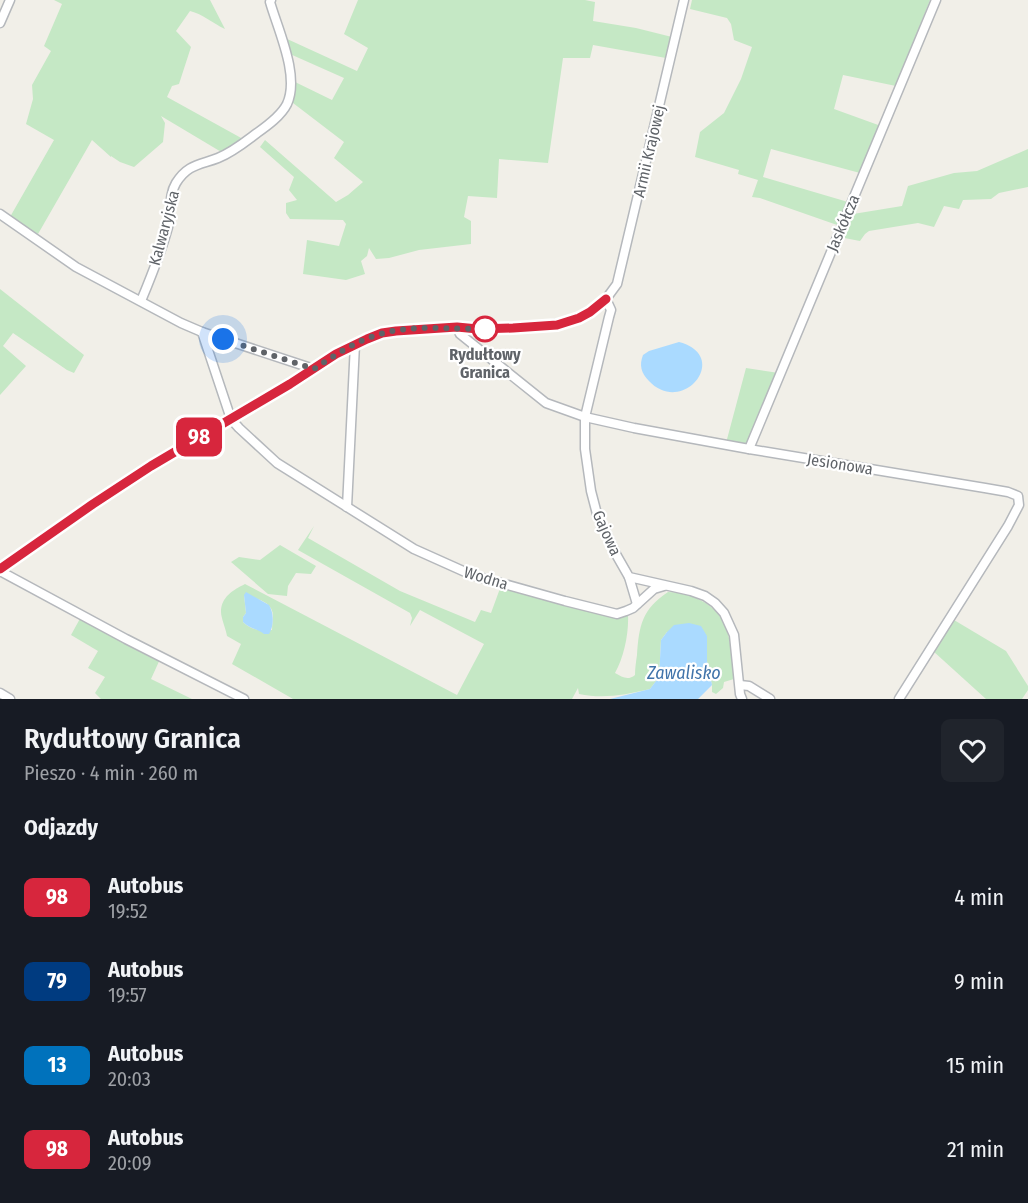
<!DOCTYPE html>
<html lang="pl">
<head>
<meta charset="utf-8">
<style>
	:root { --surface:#171b24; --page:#20242c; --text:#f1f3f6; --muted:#9ea1a6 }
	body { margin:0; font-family:"Fira Sans Condensed",sans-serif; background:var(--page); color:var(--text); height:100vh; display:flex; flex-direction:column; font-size:22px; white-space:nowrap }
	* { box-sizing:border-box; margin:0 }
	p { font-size:20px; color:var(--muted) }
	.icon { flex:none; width:33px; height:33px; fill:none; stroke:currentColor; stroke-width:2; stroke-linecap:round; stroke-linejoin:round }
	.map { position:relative; height:699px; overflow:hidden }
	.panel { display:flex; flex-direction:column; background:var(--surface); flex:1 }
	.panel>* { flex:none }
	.badge { padding:0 12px; border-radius:9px; font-size:21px; line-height:39px }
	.you { position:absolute; width:30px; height:30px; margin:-15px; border:4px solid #fff; border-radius:50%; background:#1a73e8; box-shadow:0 0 0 9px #1a73e833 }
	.map>.badge { position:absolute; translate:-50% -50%; box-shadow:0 0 0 3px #fff }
	h2 { padding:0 24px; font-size:22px; line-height:54px }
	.round { display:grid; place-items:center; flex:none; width:63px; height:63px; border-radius:9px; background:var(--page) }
	.overview { display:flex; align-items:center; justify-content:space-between; height:102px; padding:0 24px }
	h1 { font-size:28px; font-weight:600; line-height:45px }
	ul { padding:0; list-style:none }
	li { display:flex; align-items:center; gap:18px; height:84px; padding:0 24px }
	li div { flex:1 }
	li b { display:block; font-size:22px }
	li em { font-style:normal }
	li .badge { min-width:66px; font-weight:700; text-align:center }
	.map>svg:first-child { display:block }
	.green { fill:#c5e8c5; fill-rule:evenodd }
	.water { fill:#aadaff }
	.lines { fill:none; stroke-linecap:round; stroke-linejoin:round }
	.minor-casing { stroke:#b5b8bc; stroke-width:11 }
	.minor { stroke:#fff; stroke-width:8 }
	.line-casing { stroke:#fff; stroke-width:14 }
	.line { stroke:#d7263d; stroke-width:9 }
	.walk { stroke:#5f6368; stroke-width:6; stroke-dasharray:0 10.8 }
	.stop-dot { fill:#fff; stroke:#d7263d; stroke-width:3 }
	.labels { text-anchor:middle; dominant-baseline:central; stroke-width:4.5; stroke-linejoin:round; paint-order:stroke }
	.street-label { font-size:16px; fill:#5f6368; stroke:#fff }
	.stop-label { font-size:16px; font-weight:bold; fill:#5f6368; stroke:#fff }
	.water-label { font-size:18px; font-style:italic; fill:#4174aa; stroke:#fff }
</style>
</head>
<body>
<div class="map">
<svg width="1028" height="699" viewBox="0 0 1028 699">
	<rect width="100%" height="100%" fill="#f1efe8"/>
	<g class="green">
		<path d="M 54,0 L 210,0 L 225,29 C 212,23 203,14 190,11 L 176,31 L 191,47 L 179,84 L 172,86 L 167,97 L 243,139 L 223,153 L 161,116 L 165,123 L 163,142 L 134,167 L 120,162 L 111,156 L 111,157 L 92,140 L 38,234 L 10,217 L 54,140 L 26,124 L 33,99 L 32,85 L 51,51 L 44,46 L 62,4 Z"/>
		<path d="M 358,0 L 585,0 L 595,2 L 593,21 L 636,28 L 672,37 L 666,58 L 593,45 L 590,58 L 563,58 L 548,163 L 499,159 L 497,198 L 468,196 L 464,217 L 471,221 L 471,244 L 419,250 L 389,258 L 376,259 L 369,248 L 367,256 L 361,261 L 365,274 L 346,280 L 303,274 L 307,240 L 339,246 L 346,224 L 343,220 L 290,219 L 286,213 L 286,203 L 297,200 L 289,190 L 294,177 L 260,147 L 265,140 L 336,202 L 348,195 L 363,182 L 334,158 L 344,142 L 293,103 L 293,81 L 332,100 L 344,78 L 290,54 L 285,38 L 357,71 L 368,48 L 344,34 Z"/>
		<path d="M 692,0 L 930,0 L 896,86 L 843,75 L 834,109 L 881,126 L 860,173 L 771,149 L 763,177 L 848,202 L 840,226 L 760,198 L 752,197 L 758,180 L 738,174 L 739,170 L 695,157 L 700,132 L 724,113 L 741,79 L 752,47 L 734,40 L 731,24 L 727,18 L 690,9 Z"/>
		<path d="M 1028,149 L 1028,187 L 999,193 L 991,199 L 963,200 L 959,209 L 944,206 L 934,227 L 918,223 L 869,231 L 865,234 L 860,241 L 839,237 L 847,215 L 902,206 L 908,186 L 954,173 L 977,171 Z"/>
		<path d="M 0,289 L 84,355 L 74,373 L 67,370 L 13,333 L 3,346 L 26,366 L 0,395 Z"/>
		<path d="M 746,368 L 779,373 L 747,446 L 726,443 Z"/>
		<path d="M 314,526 L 308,538 L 400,591 L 475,622 L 481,610 L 491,613 L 502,583 L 605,616 L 616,617 L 628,614 C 629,633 624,657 615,673 C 622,677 628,681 635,675 C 635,668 636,662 637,655 C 639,626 642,609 668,592 C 679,592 690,595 700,600 C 732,615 731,648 734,679 L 724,682 L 723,688 L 716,694 L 712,692 L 712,685 L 707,661 L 707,636 L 667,632 L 661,640 L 659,677 L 650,689 C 625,695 603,699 579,694 L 578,688 L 572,699 L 293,699 L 232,664 L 241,644 L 227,636 C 226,629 221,618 221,612 C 221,597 233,590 245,584 L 457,695 L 484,644 L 420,610 L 410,626 L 412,618 L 410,613 L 298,550 ZM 244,595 C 255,598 273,601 273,616 C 273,621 272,625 272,630 C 260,631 251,630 243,622 L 243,617 L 246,613 Z"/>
		<path d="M 280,545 L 316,566 L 311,574 L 296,573 L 288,586 L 287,596 L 268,594 L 231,562 L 239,557 L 260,560 Z"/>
		<path d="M 82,615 L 161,657 L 151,679 L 192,699 L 101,699 L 95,693 L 105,677 L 88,668 L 98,651 L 71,635 Z"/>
		<path d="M 954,620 L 1006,651 L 1028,686 L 1028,690 L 1022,699 L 986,699 L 933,651 Z"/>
	</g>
	<g class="water">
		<path d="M 679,342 C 732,356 683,417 649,381 C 641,373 639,365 643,355 L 649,351 Z"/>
		<path d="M 246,592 L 269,605 C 274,613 274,626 269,634 L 264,634 C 258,629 250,629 243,622 L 243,617 L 246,613 L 244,595 Z"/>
		<path d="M 689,623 L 701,626 L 707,636 L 707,661 L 712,685 L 698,699 L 610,699 L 650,689 L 659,677 L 661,640 L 667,632 L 674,625 Z"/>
	</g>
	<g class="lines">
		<defs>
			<g id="minor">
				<path d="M 0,23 L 10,0"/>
				<path d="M 0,214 L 76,267 L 181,323 L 202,332 L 314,369"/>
				<path d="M 606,299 L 611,310 L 609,317 L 585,417 L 585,449 L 591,491 L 597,514 L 617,556 L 629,577 L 691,591 L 705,596 L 715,603 L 724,613 L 734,635 L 740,694 L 742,699"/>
				<path d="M 141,301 C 151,277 161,253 168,227 C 172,213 168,196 176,183 C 188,164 200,165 218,158 C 233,152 245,142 257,133 C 267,126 281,116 287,104 C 300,76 278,30 270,2 L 271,0"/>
				<path d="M 457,327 L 460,334 L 546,403 L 585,417 L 634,428 L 749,449 L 985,488 L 1008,492 L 1018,496 L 1019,505 L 1008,526 L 899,699"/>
				<path d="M 202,332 L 231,419 L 239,428 L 277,463 L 414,549 L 472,575 L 565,601 L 617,614 L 626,611 L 633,608 L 654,589 L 664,586"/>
				<path d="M 749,449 L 936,0"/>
				<path d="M 347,507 L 355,344"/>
				<path d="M 0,569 L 81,511 L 151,466 L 290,384 L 336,354 L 355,344 L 382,333 L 396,331 L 457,327 L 478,329 L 513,328 L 567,323 L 579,318 L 599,306 L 606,299 L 617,284 L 684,0"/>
				<path d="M 0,571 L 126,639 L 244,699"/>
				<path d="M 629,577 L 637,604"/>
				<path d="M 740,685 L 749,686 L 770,699"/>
				<path d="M 0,693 L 10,699"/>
			</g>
		</defs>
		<use href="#minor" class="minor-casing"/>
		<use href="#minor" class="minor"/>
	</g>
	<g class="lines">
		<defs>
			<path id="line" d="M 0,569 L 93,504 L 151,466 L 290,384 L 336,354 L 367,339 L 382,333 L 396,331 L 457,327 L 478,329 L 513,328 L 557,325 L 579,318 L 590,312 L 606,299"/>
		</defs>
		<use href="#line" class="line-casing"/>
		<use href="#line" class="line"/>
		<path class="walk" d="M 223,339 L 314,369 C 335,355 359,339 384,333 C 414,325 454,329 485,329"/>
	</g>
	<circle class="stop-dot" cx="485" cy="329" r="12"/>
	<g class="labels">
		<g class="street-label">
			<text transform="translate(649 151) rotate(-77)">Armii Krajowej</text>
			<text transform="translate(843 223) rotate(-67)">Jaskółcza</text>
			<text transform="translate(164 228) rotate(-75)">Kalwaryjska</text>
			<text transform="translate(840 464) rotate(9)">Jesionowa</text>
			<text transform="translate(607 533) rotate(66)">Gajowa</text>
			<text transform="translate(486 578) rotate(17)">Wodna</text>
		</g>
		<g class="stop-label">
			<text x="485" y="354">Rydułtowy<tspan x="485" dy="18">Granica</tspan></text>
		</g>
		<g class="water-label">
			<text x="684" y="673">Zawalisko</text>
		</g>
	</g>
</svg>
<div class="you" style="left:223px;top:339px"></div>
<b class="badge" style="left:199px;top:437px;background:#d7263d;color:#fff">98</b>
</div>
<section class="panel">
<div class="overview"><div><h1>Rydułtowy Granica</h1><p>Pieszo · 4 min · 260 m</p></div><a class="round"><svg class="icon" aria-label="heart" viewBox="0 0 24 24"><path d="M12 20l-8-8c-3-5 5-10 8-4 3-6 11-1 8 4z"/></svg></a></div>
<h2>Odjazdy</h2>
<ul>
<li><span class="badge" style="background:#d7263d;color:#fff">98</span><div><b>Autobus</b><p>19:52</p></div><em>4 min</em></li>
<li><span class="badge" style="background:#003b80;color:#fff">79</span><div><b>Autobus</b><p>19:57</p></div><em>9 min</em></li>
<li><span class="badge" style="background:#0072bc;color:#fff">13</span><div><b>Autobus</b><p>20:03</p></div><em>15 min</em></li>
<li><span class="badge" style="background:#d7263d;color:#fff">98</span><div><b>Autobus</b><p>20:09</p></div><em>21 min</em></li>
</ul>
</section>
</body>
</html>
